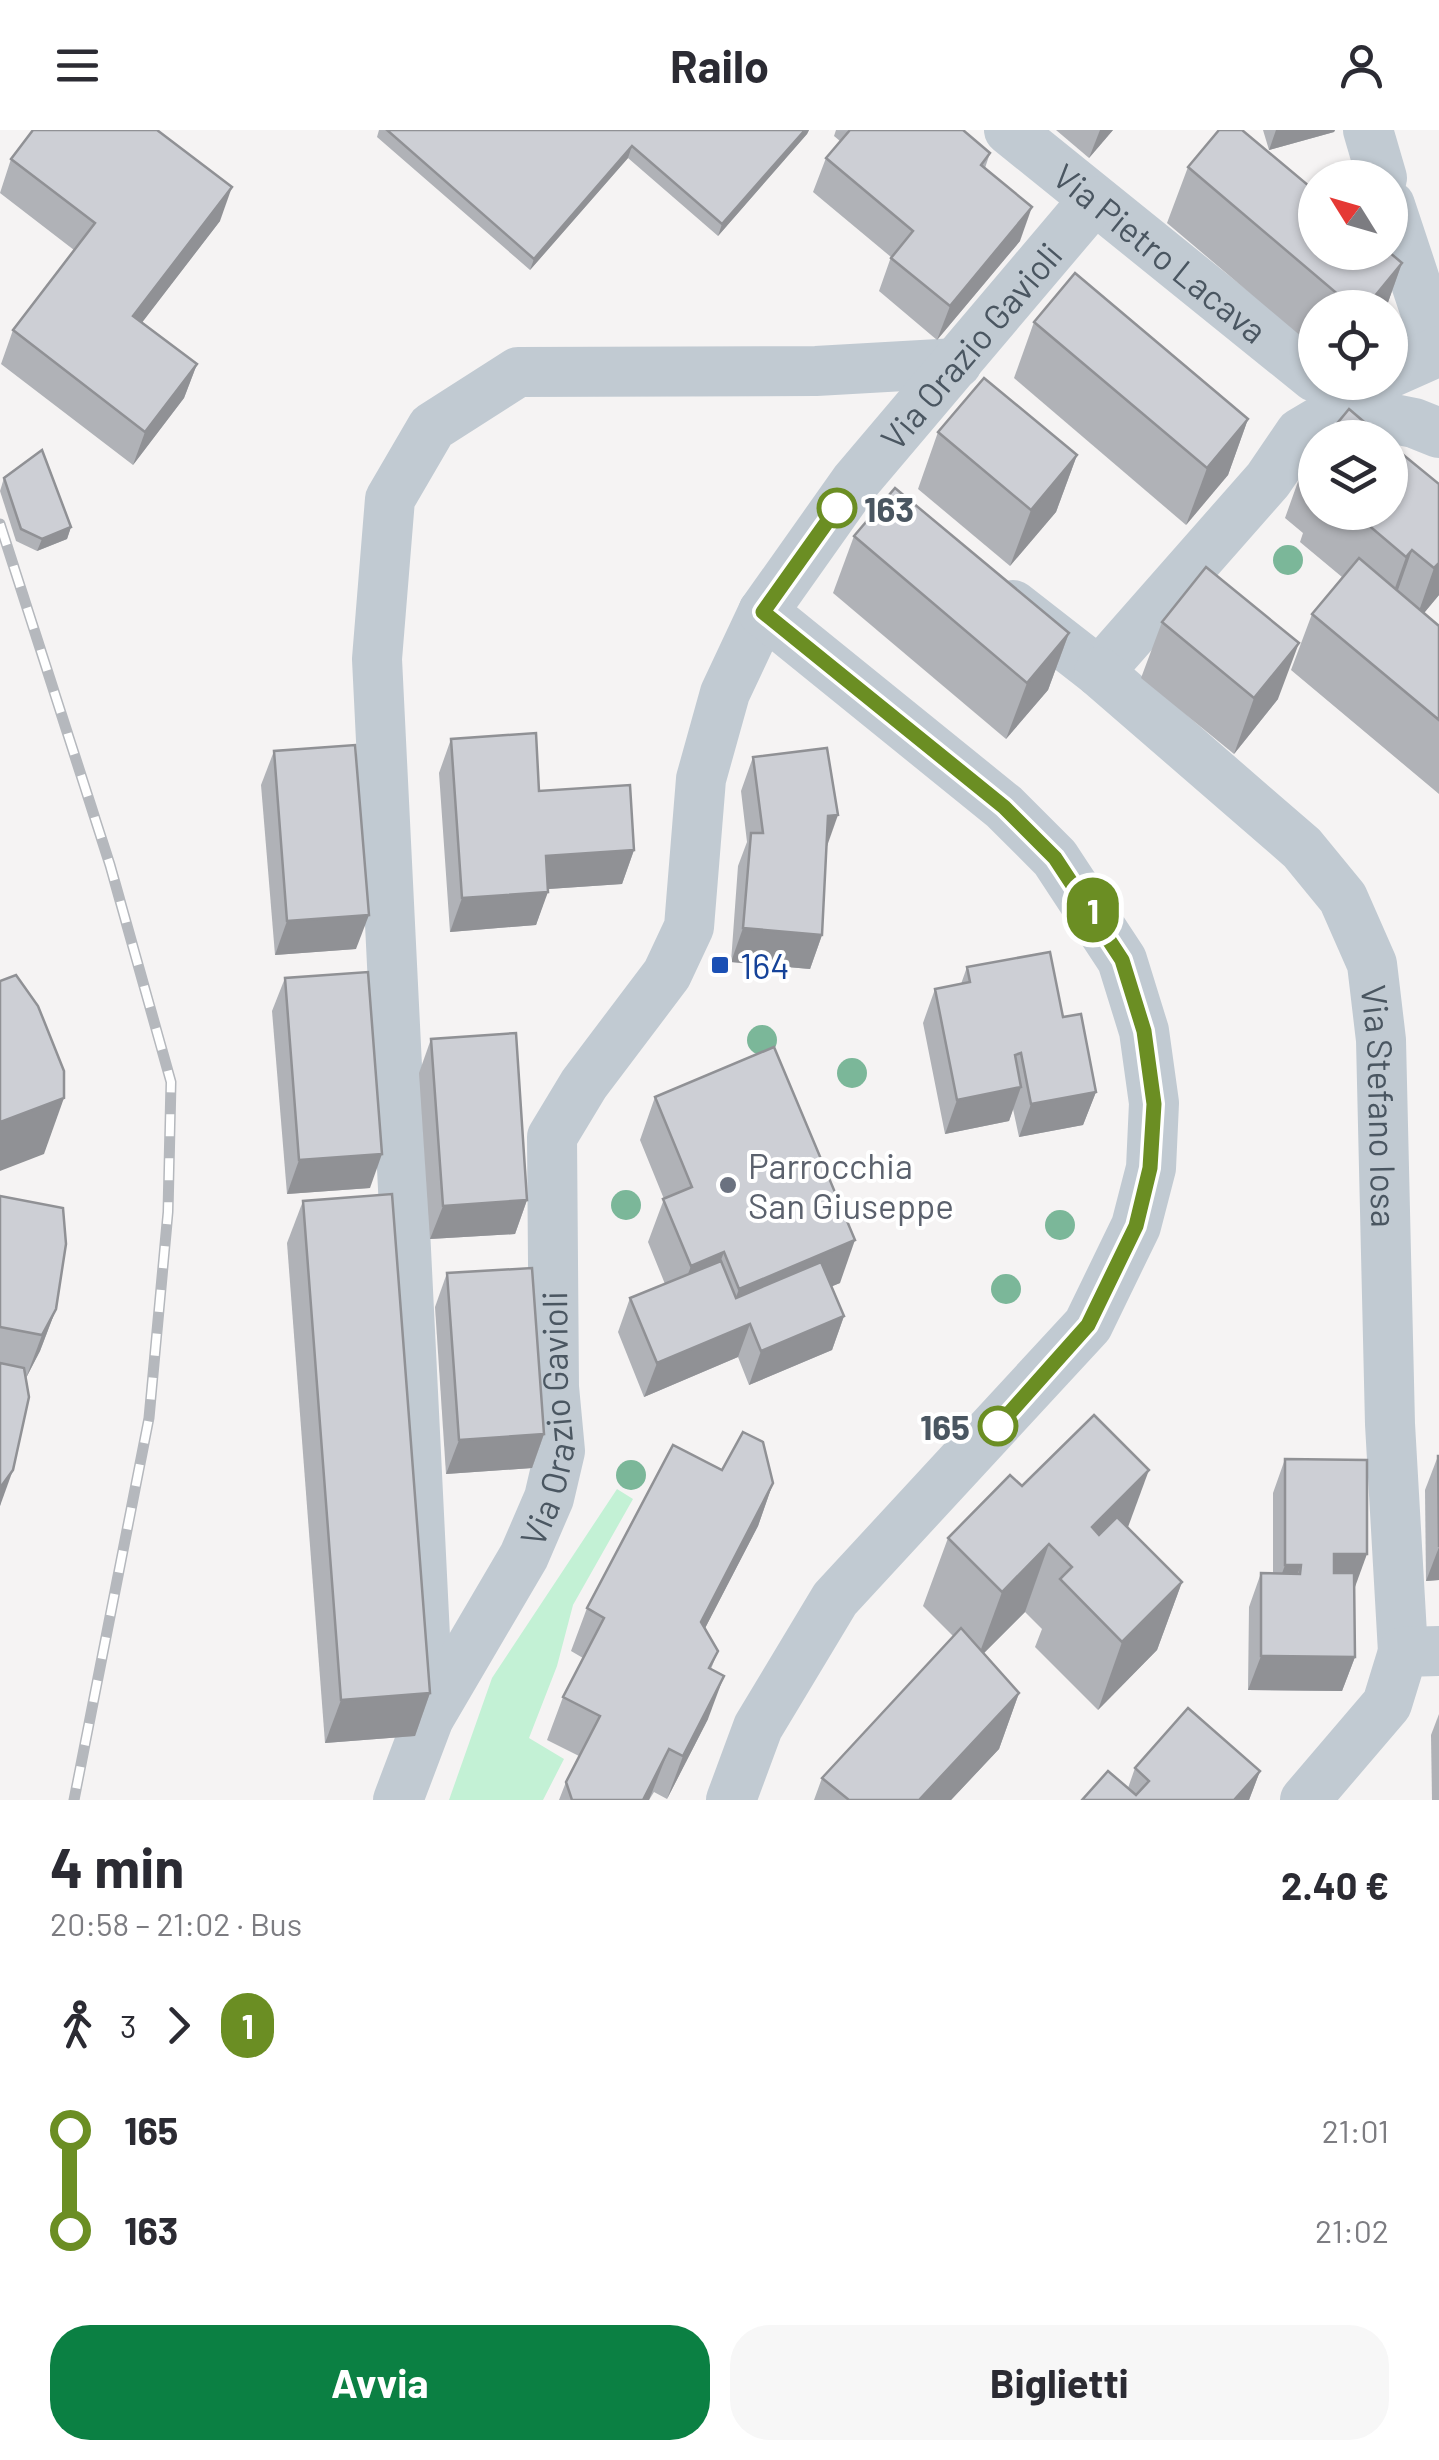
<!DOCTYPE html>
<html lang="it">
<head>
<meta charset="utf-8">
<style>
	:root { --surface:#fff; --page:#f7f7f7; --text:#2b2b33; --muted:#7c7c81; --accent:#0b8043 }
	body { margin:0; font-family:Barlow,sans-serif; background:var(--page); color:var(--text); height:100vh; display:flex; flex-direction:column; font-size:38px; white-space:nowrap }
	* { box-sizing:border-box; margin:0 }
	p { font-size:32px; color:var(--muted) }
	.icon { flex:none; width:55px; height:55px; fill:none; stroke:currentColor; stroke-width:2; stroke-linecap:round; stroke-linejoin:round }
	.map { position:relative; height:1670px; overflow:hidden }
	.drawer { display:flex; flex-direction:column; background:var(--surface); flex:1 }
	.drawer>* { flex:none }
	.badge { padding:0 20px; border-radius:32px; font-size:35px; line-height:65px }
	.needle { width:65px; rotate:307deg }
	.fabs { position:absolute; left:1298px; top:30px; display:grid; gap:20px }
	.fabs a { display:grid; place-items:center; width:110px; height:110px; border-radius:50%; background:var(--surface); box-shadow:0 2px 8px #0004; font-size:50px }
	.map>.badge { position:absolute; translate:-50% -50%; box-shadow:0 0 0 5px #fff }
	.legs { display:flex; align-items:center; gap:15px; height:110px; padding:0 50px; font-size:32px }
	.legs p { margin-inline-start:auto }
	.head { display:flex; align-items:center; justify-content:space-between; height:170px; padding:0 50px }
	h1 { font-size:55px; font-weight:700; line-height:75px }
	.button { display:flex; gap:20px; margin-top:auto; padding:20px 50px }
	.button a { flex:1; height:115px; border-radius:40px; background:var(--accent); color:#fff; font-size:40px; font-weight:700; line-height:115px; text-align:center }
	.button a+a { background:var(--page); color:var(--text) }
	ul { padding:0 50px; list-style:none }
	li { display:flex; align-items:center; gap:35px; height:100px; font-size:38px }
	li i { display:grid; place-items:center; width:15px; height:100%; margin:0 12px; background:currentColor }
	li i::after { content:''; width:25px; height:25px; margin:-12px; border:8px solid; border-radius:50%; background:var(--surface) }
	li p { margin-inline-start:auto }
	li:first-child i { background:linear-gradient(#0000 50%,currentColor 0) }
	li:last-child i { background:linear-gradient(currentColor 50%,#0000 0) }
	header { display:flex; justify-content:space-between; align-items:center; height:130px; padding:0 50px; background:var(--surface); font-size:45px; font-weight:700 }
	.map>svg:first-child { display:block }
	.green { fill:#c3f1d5 }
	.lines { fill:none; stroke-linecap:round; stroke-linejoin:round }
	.minor { stroke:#c1cad2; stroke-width:50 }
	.rail-casing { stroke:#b5b8bd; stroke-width:11 }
	.rail { stroke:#fff; stroke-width:8; stroke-dasharray:22; stroke-linecap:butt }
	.tree { fill:#7bb799 }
	.wall { fill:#b0b2b7 }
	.shaded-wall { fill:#909195 }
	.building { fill:#cdcfd5; stroke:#909195; stroke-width:2.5 }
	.line-1-casing { stroke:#fff; stroke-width:22 }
	.line-1 { stroke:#6b8e23; stroke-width:15 }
	.stop-1-dot { fill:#fff; stroke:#6b8e23; stroke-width:5 }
	.transit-dot { fill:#1a4fb4; stroke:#fff; stroke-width:4 }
	.worship-dot { fill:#6b7280; stroke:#fff; stroke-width:4 }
	.labels { text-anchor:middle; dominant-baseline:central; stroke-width:8; stroke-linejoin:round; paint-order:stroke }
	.street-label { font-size:35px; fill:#4a5661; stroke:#fff }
	.stop-label { font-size:35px; font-weight:bold; fill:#4a5661; stroke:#fff; text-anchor:start }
	.transit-label { font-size:35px; fill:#164399; stroke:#fff; text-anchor:start }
	.worship-label { font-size:35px; fill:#5b616d; stroke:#fff; text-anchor:start }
</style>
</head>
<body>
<header><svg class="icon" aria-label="menu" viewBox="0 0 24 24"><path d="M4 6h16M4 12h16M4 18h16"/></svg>Railo<svg class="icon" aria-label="person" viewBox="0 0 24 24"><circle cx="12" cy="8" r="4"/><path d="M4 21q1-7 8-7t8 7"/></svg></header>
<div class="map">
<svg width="1439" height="1670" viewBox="0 0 1439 1670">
	<rect width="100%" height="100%" fill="#f5f3f3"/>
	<path class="green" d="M 617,1359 L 633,1369 L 573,1475 L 557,1536 L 529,1608 L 564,1629 L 543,1670 L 449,1670 L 492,1548 Z"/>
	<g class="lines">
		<g class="minor">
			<path id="s1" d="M 1009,0 L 1315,247"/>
			<path d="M 1368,0 L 1382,48"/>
			<path d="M 1390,75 L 1439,223"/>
			<path d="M 1390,243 L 1439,221"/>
			<path d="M 1013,475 L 1099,542 L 1268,350 L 1300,303 L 1327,287 L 1369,284 L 1414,293 L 1439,303"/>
			<path id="s2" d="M 1099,542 L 1302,718 L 1343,768 L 1372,834 L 1381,910 L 1390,1294 L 1403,1522"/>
			<path d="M 429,1588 L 377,529 L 390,369 L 432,297 L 518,242 L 816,241 L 957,233"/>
			<path id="s3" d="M 398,1670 L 429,1588 L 524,1426 L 549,1368 L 560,1321 L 554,1257 L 552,1007 L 584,954 L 667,844 L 689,797 L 701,649 L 725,563 L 763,482 L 855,352 L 1093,71"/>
			<path d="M 731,1670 L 758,1597 L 835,1469 L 1088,1195 L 1136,1096 L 1151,1038 L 1154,973 L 1144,901 L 1122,830 L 1055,728 L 1004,677 L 763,482"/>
			<path d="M 1305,1670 L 1387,1574 L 1403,1522 L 1439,1521"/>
		</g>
		<defs>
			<path id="rail" d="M 0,394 L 110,735 L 171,952 L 168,1082 L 149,1288 L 74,1670"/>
		</defs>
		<use href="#rail" class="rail-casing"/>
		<use href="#rail" class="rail"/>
	</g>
	<g class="tree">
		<circle cx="1288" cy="430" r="15"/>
		<circle cx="762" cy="910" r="15"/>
		<circle cx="852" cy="943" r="15"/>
		<circle cx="626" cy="1075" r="15"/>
		<circle cx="1060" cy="1095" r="15"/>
		<circle cx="1006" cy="1159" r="15"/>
		<circle cx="631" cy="1345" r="15"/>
	</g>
	<g class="wall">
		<path d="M 379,0 L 809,0 L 807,4 L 718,106 L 628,28 L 530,140 L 377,7 Z"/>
		<path d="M 836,0 L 963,0 L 990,23 L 985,38 L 1020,111 L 937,210 L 879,161 L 891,127 L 813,62 L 826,28 L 840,11 L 834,6 Z"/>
		<path d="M 1056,0 L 1113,0 L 1089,28 Z"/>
		<path d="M 1263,0 L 1335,0 L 1334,2 L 1269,20 Z"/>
		<path d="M 11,29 L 220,91 L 142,192 L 197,234 L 184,268 L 133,335 L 1,234 L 13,200 L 74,120 L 0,63 Z"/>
		<path d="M 1188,37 L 1402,133 L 1386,178 L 1315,178 L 1315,218 L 1167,93 Z"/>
		<path d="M 1034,192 L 1248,289 L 1228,345 L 1186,395 L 1014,248 Z"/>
		<path d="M 938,302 L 1077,325 L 1056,382 L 1010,436 L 918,359 Z"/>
		<path d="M 1315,320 L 1315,382 L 1390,382 L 1439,354 L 1439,465 L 1424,483 L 1439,496 L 1439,664 L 1291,540 L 1312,484 L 1342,447 L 1300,412 L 1303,403 L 1285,388 L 1305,332 Z"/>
		<path d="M 4,348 L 71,397 L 67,409 L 37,421 L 16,411 L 0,361 Z"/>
		<path d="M 854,406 L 1069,503 L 1048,560 L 1006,609 L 833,463 Z"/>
		<path d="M 1162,492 L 1278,569 L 1234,624 L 1141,548 Z"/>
		<path d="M 451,609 L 539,661 L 634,720 L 622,754 L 548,759 L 536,795 L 450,802 L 439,643 Z"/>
		<path d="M 274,621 L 356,819 L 275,825 L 261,655 Z"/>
		<path d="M 753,627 L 827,716 L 822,805 L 810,839 L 731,832 L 738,736 L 747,712 L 741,661 Z"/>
		<path d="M 967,837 L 1063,887 L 1096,962 L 1083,995 L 1019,1007 L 1013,979 L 1009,991 L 945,1004 L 923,893 L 935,859 L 961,854 Z"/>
		<path d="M 285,848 L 370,1058 L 287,1064 L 272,881 Z"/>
		<path d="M 431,909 L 527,1070 L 515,1104 L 430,1109 L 419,943 Z"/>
		<path d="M 655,967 L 840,1153 L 832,1156 L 844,1186 L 832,1220 L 749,1255 L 738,1227 L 644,1267 L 618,1202 L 630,1168 L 665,1154 L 648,1112 L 664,1069 L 640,1010 Z"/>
		<path d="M 0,1066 L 56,1179 L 40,1221 L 26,1248 L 0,1376 Z"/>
		<path d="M 303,1071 L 430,1563 L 415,1606 L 325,1613 L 287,1113 Z"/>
		<path d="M 447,1143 L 544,1304 L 532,1338 L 446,1344 L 435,1177 Z"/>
		<path d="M 1438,1326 L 1439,1326 L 1439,1450 L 1426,1451 L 1425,1360 Z"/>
		<path d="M 1285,1329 L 1354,1457 L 1355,1527 L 1342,1561 L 1248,1560 L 1249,1477 L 1261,1443 L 1273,1443 L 1273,1363 Z"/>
		<path d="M 722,1340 L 773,1353 L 758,1396 L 705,1498 L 718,1521 L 711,1539 L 708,1589 L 667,1669 L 654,1662 L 649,1670 L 559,1670 L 566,1652 L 579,1626 L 547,1610 L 563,1567 L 583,1528 L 571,1521 L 587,1478 Z"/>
		<path d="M 1022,1356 L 1128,1398 L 1182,1452 L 1157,1520 L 1098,1580 L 1035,1517 L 1042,1499 L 1025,1482 L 984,1523 L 1019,1563 L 999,1619 L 951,1670 L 814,1670 L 822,1648 L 953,1506 L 923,1476 L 948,1408 Z"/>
		<path d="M 1439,1584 L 1439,1670 L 1432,1670 L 1431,1605 Z"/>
		<path d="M 1135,1638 L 1260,1641 L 1249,1670 L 1082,1670 L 1128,1658 Z"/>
	</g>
	<g class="shaded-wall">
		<path d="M 805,0 L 809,0 L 807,4 L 718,106 L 722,94 Z"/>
		<path d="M 1100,0 L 1113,0 L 1089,28 Z"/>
		<path d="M 1276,0 L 1335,0 L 1334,2 L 1269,20 Z"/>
		<path d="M 632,16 L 628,28 L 530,140 L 534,129 Z"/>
		<path d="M 232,57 L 220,91 L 121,220 L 133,186 Z"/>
		<path d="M 1032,77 L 1020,111 L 937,210 L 950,176 Z"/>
		<path d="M 1402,133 L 1386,178 L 1365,178 Z"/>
		<path d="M 197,234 L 184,268 L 133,335 L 145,302 Z"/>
		<path d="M 1248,289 L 1228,345 L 1186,395 L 1207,338 Z"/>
		<path d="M 1077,325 L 1056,382 L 1010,436 L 1031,380 Z"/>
		<path d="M 71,397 L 67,409 L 37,421 L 42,409 Z"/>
		<path d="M 1412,420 L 1392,477 L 1386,483 L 1406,427 Z"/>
		<path d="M 1439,433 L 1439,465 L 1414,495 L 1434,438 Z"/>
		<path d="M 1069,503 L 1048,560 L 1006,609 L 1027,553 Z"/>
		<path d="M 1299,513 L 1278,569 L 1234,624 L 1254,568 Z"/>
		<path d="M 838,685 L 826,719 L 828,686 Z"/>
		<path d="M 634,720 L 622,754 L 534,760 L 546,726 Z"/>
		<path d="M 548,762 L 536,795 L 450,802 L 462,768 Z"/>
		<path d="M 369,785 L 356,819 L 275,825 L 287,791 Z"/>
		<path d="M 743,798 L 822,805 L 810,839 L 731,832 Z"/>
		<path d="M 1021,957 L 1009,991 L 945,1004 L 957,970 Z"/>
		<path d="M 1096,962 L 1083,995 L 1019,1007 L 1031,974 Z"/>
		<path d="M 64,968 L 44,1024 L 0,1041 L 0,992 Z"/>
		<path d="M 382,1024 L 370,1058 L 287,1064 L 299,1030 Z"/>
		<path d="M 527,1070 L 515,1104 L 430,1109 L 443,1076 Z"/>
		<path d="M 855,1110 L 840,1153 L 723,1202 L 739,1159 Z"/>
		<path d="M 724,1122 L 708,1165 L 675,1178 L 691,1136 Z"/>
		<path d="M 56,1179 L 40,1221 L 26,1248 L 42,1205 Z"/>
		<path d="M 844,1186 L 832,1220 L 749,1255 L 761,1221 Z"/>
		<path d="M 750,1194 L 738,1227 L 644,1267 L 657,1233 Z"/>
		<path d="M 544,1304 L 532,1338 L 446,1344 L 459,1310 Z"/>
		<path d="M 13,1340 L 0,1376 L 0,1358 Z"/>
		<path d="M 1149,1340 L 1124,1408 L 1071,1461 L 1092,1397 Z"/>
		<path d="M 773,1353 L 758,1396 L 686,1535 L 701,1492 Z"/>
		<path d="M 1049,1414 L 1025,1482 L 977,1530 L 1002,1462 Z"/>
		<path d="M 1439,1417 L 1439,1450 L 1426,1451 Z"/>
		<path d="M 1334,1424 L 1367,1424 L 1355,1457 L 1322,1458 Z"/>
		<path d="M 1285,1435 L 1301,1435 L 1289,1469 L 1273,1469 Z"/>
		<path d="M 1182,1452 L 1157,1520 L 1098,1580 L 1122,1512 Z"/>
		<path d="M 1261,1526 L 1355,1527 L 1342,1561 L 1248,1560 Z"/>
		<path d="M 724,1546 L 708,1589 L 667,1669 L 683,1626 Z"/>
		<path d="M 430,1563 L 415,1606 L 325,1613 L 341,1570 Z"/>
		<path d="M 1019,1563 L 999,1619 L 951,1670 L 919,1670 Z"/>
		<path d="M 669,1619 L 649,1670 L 643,1670 Z"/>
		<path d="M 1260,1641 L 1249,1670 L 1234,1670 Z"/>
	</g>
	<g class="building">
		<path d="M 33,0 L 157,0 L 232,57 L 133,186 L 197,234 L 145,302 L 13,200 L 95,93 L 11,29 Z"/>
		<path d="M 387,0 L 805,0 L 722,94 L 632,16 L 534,129 Z"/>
		<path d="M 850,0 L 963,0 L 990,23 L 981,35 L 1032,77 L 950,176 L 891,128 L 913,101 L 826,28 Z"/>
		<path d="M 1219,0 L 1242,0 L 1315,61 L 1315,122 L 1389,122 L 1402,133 L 1365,178 L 1354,178 L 1188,37 Z"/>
		<path d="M 1075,143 L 1248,289 L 1207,338 L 1034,192 Z"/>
		<path d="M 984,248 L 1077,325 L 1031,380 L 938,302 Z"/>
		<path d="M 1349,279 L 1383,308 L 1325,308 Z"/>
		<path d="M 1390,314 L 1439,354 L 1439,433 L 1434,438 L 1412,420 L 1406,427 L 1353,382 L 1390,382 Z"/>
		<path d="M 42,320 L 71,397 L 42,409 L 21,399 L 4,348 Z"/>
		<path d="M 1315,320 L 1315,339 L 1305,332 Z"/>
		<path d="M 895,358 L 1069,503 L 1027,553 L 854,406 Z"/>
		<path d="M 1359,428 L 1439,496 L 1439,590 L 1312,484 Z"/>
		<path d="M 1206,437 L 1299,513 L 1254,568 L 1162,492 Z"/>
		<path d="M 536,603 L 539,661 L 630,655 L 634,720 L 546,726 L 548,762 L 462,768 L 451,609 Z"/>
		<path d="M 355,615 L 369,785 L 287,791 L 274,621 Z"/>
		<path d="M 827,618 L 838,685 L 828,686 L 822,805 L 743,798 L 751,703 L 763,703 L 753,627 Z"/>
		<path d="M 1050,822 L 1063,887 L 1081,884 L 1096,962 L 1031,974 L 1021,923 L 1015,925 L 1021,957 L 957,970 L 935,859 L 970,852 L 967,837 Z"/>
		<path d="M 368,842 L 382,1024 L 299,1030 L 285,848 Z"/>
		<path d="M 16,845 L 38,876 L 64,941 L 64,968 L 0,992 L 0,851 Z"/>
		<path d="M 516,903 L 527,1070 L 443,1076 L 431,909 Z"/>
		<path d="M 774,917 L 855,1110 L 739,1159 L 724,1122 L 691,1136 L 663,1069 L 692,1057 L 655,967 Z"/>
		<path d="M 392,1064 L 430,1563 L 341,1570 L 303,1071 Z"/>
		<path d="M 0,1066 L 63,1078 L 66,1114 L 56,1179 L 42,1205 L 0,1197 Z"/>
		<path d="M 721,1131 L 736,1168 L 821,1132 L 844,1186 L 761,1221 L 750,1194 L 657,1233 L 630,1168 Z"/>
		<path d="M 532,1138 L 544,1304 L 459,1310 L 447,1143 Z"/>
		<path d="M 0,1233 L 24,1238 L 29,1267 L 13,1340 L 0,1358 Z"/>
		<path d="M 1094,1285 L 1149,1340 L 1092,1397 L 1099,1405 L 1117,1387 L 1182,1452 L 1122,1512 L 1060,1449 L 1072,1437 L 1049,1414 L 1002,1462 L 948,1408 L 1010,1345 L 1022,1356 Z"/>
		<path d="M 743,1302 L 763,1312 L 773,1353 L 701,1492 L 718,1521 L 709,1538 L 724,1546 L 683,1626 L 669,1619 L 643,1670 L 572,1670 L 566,1652 L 600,1586 L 563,1567 L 604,1488 L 587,1478 L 673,1315 L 722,1340 Z"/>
		<path d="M 1438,1326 L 1439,1326 L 1439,1417 Z"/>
		<path d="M 1285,1329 L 1367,1330 L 1367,1424 L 1334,1424 L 1334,1443 L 1354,1443 L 1355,1527 L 1261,1526 L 1261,1443 L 1300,1444 L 1301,1435 L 1285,1435 Z"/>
		<path d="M 961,1498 L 1019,1563 L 919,1670 L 849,1670 L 822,1648 Z"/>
		<path d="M 1188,1578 L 1260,1641 L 1234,1670 L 1082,1670 L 1108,1641 L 1136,1665 L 1149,1651 L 1135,1638 Z"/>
	</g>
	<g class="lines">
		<defs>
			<path id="line-1" d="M 837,378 L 763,482 L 1004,677 L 1055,728 L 1122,830 L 1144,901 L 1154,974 L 1150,1038 L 1136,1096 L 1088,1195 L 998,1296"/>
		</defs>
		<use href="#line-1" class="line-1-casing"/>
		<use href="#line-1" class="line-1"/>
	</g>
	<g class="stop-1-dot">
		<circle cx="837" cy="378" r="18"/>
		<circle cx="998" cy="1296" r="18"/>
	</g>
	<rect class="transit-dot" x="710" y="825" width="20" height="20" rx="5"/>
	<circle class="worship-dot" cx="728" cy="1055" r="10"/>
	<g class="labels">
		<g class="street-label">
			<text stroke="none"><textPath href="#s1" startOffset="195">Via Pietro Lacava</textPath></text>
			<text stroke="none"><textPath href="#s3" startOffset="1618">Via Orazio Gavioli</textPath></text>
			<text stroke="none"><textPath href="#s2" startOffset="548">Via Stefano Iosa</textPath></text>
			<text stroke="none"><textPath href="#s3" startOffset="418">Via Orazio Gavioli</textPath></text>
		</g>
		<g class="stop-label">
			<text x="864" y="378">163</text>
			<text x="970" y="1296" text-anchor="end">165</text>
		</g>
		<g class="transit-label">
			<text x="740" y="835">164</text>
		</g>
		<g class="worship-label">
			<text x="748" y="1035">Parrocchia<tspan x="748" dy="40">San Giuseppe</tspan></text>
		</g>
	</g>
</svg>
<div class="fabs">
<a><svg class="needle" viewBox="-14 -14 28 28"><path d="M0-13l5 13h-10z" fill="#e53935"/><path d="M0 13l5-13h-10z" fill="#7c7c81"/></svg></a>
<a><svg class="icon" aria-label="locate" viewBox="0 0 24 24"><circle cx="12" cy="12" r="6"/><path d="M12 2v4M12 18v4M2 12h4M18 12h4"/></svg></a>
<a><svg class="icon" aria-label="layers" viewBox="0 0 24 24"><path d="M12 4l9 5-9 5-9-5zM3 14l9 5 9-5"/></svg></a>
</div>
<b class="badge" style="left:1093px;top:780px;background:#6b8e23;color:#fff">1</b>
</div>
<section class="drawer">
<div class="head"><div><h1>4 min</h1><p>20:58 – 21:02 · Bus</p></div><b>2.40 €</b></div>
<div class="legs"><svg class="icon" aria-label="walk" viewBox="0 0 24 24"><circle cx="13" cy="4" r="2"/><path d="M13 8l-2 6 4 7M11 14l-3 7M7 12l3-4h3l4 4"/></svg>3<svg class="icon" aria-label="forward" viewBox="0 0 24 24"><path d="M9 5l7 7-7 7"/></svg><b class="badge" style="background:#6b8e23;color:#fff">1</b></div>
<ul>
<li><i style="color:#6b8e23"></i><b>165</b><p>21:01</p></li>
<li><i style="color:#6b8e23"></i><b>163</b><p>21:02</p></li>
</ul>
<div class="button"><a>Avvia</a><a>Biglietti</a></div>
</section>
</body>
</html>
